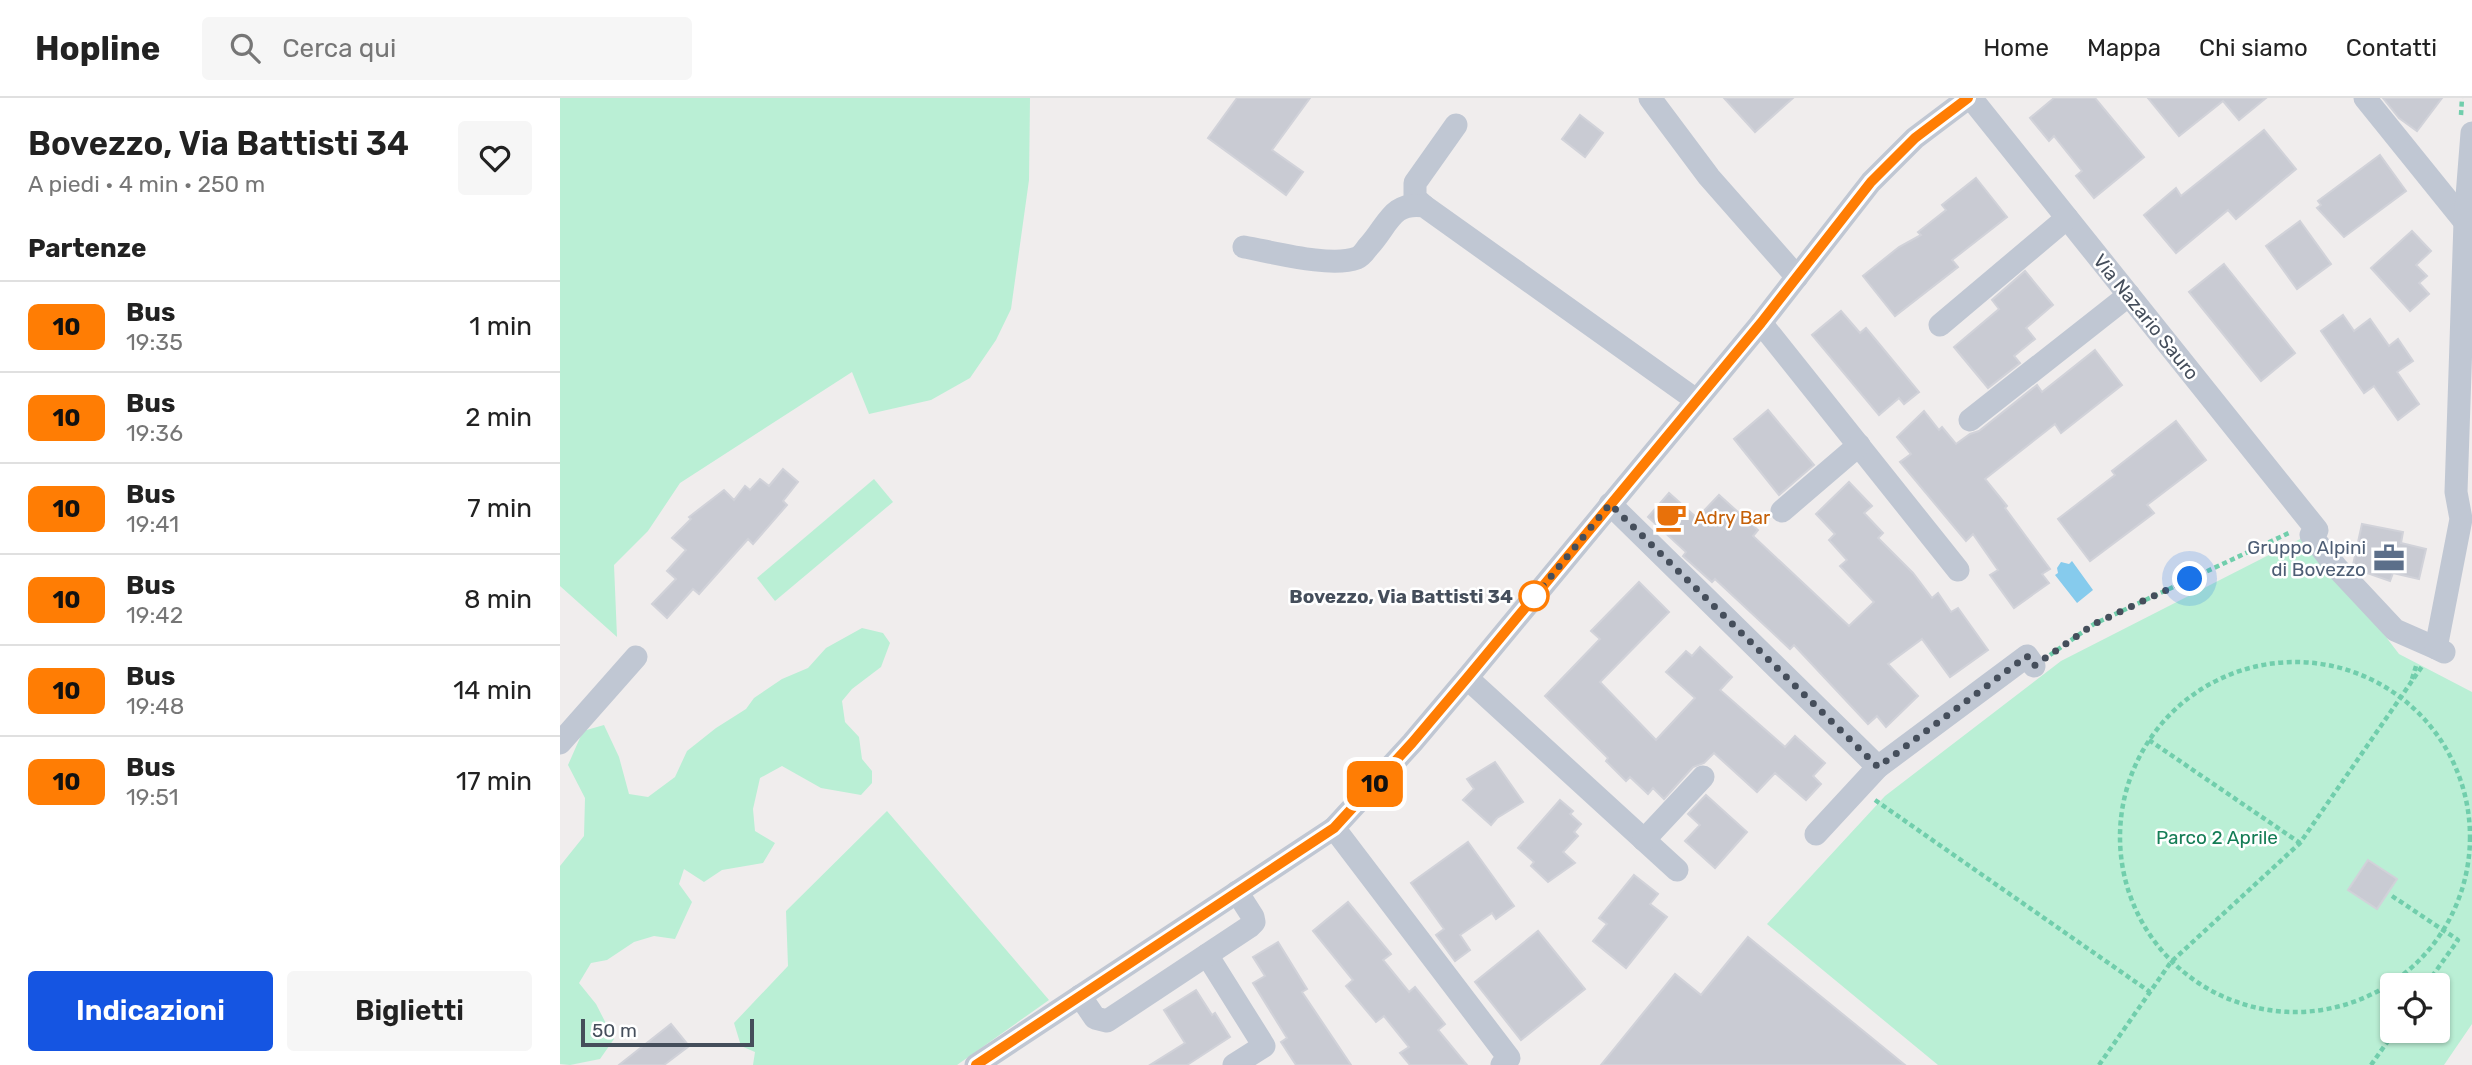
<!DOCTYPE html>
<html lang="it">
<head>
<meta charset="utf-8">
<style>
	:root { --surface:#fff; --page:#f6f6f6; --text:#222; --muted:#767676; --line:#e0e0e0; --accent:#1555e2 }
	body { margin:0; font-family:Rubik,sans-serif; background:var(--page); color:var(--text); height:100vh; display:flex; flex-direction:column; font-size:26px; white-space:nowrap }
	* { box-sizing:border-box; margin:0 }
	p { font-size:23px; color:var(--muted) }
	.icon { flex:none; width:38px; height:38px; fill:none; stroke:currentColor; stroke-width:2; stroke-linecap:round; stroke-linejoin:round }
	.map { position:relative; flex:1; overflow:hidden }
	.side { display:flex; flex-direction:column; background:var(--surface); width:560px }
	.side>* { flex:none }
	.badge { padding:0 14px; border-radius:10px; font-size:24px; line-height:46px }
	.buttons { position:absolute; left:1820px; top:875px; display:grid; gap:14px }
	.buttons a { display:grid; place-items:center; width:70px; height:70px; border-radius:7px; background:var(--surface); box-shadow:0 2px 5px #0004; font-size:35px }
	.scale { position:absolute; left:21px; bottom:18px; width:173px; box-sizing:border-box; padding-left:7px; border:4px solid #454e5b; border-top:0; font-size:19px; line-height:24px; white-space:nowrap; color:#454e5b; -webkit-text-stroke:5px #fff; paint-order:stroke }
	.you { position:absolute; width:35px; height:35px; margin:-18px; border:5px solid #fff; border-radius:50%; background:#1a73e8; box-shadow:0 0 0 10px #1a73e833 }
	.map>.badge { position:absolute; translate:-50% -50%; box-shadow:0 0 0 4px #fff }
	h2 { padding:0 28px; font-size:26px; line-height:63px }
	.round { display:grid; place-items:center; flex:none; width:74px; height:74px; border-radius:7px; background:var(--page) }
	.headline { display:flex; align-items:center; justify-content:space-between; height:119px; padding:0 28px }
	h1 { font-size:33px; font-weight:600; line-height:52px }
	.cta { display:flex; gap:14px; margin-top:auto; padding:14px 28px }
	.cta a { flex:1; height:80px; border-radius:7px; background:var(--accent); color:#fff; font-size:28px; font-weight:600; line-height:80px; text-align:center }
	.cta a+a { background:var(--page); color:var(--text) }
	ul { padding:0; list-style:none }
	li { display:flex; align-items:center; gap:21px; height:91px; padding:0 28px; border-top:2px solid var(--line) }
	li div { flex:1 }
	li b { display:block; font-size:26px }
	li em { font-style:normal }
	li .badge { min-width:77px; font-weight:700; text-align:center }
	header { display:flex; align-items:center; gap:42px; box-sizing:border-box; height:98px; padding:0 35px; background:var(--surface); border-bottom:2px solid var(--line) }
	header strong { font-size:33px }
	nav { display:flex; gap:38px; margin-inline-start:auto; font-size:24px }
	.search { width:490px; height:63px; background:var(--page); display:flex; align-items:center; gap:18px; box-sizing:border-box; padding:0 24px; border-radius:7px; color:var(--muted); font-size:26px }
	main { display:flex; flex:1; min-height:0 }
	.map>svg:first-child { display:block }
	.green { fill:#baefd5; fill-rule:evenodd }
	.water { fill:#86cbed }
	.building { fill:#c9cbd3; stroke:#d1d2d9; stroke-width:2 }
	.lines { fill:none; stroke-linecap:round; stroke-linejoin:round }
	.path { stroke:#71ceac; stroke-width:4.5; stroke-dasharray:5 3.5; stroke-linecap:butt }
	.minor { stroke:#c0c7d3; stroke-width:23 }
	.line-casing { stroke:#fff; stroke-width:16 }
	.line { stroke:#ff7d04; stroke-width:10 }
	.walk { stroke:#454e5b; stroke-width:7; stroke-dasharray:0 12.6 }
	.stop-dot { fill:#fff; stroke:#ff7d04; stroke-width:3.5 }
	.labels { text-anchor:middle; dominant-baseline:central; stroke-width:5; stroke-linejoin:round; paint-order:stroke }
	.street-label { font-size:19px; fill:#454e5b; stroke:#fff }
	.food-label { font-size:19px; fill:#c56008; stroke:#fff; text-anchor:start }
	.service-label { font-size:19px; fill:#4e5e75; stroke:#fff; text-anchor:end }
	.stop-label { font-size:19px; font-weight:bold; fill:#454e5b; stroke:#fff; text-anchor:end }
	.park-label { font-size:19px; fill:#157d56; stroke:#fff }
</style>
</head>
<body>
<header>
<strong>Hopline</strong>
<div class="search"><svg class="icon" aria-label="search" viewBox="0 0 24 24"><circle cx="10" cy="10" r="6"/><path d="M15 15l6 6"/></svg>Cerca qui</div>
<nav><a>Home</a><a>Mappa</a><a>Chi siamo</a><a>Contatti</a></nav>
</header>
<main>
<section class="side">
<div class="headline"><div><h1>Bovezzo, Via Battisti 34</h1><p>A piedi · 4 min · 250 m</p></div><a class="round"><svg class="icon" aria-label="heart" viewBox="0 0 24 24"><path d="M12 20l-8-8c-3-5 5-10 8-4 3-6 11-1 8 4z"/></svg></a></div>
<h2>Partenze</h2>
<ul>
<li><span class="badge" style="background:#ff7d04;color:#111">10</span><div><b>Bus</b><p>19:35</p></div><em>1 min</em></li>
<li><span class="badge" style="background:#ff7d04;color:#111">10</span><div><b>Bus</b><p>19:36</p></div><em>2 min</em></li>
<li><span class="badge" style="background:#ff7d04;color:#111">10</span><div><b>Bus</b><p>19:41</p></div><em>7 min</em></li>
<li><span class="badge" style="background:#ff7d04;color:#111">10</span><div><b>Bus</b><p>19:42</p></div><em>8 min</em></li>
<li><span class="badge" style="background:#ff7d04;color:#111">10</span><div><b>Bus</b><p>19:48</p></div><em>14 min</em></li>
<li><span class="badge" style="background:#ff7d04;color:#111">10</span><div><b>Bus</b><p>19:51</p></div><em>17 min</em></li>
</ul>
<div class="cta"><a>Indicazioni</a><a>Biglietti</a></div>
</section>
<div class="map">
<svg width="1912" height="967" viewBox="0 0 1912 967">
	<rect width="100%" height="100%" fill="#f0eded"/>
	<g class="green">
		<path d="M 0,0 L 470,0 L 469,82 L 451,211 L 436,242 L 410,280 L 371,302 L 309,316 L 292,274 L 120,385 L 88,433 L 54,467 L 57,539 L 0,488 Z"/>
		<path d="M 314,381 L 333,404 L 215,503 L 197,480 Z"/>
		<path d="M 1748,437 L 1839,556 L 1912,594 L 1912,926 L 1884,967 L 1378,967 L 1207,826 L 1325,698 L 1501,563 ZM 1832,887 L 1878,887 L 1878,933 L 1832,933 Z"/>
		<path d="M 302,530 L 323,535 L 330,545 L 321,569 L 292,591 L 282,603 L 285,624 L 299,639 L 302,661 L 312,673 L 312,685 L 301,697 L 261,690 L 222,668 L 200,680 L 193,711 L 195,733 L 215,745 L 203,765 L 162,772 L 144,784 L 124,771 L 119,786 L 132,804 L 115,841 L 94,838 L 74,844 L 47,862 L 31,865 L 19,885 L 36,906 L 54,941 L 40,961 L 10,967 L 0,966 L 0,768 L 24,738 L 25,700 L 8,667 L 23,633 L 44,627 L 59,659 L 69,696 L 88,699 L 115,679 L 127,653 L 156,630 L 186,611 L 194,600 L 222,581 L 248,570 L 266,550 Z"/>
		<path d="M 327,713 L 489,902 L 397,967 L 193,967 L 195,954 L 181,948 L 174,925 L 228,868 L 226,813 Z"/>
	</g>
	<path class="water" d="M 1512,463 L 1533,492 L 1517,505 L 1495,477 L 1498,475 L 1497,470 L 1501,464 L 1509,466 Z"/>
	<g class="building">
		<path d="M 677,0 L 750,0 L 712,52 L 743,74 L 726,97 L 648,40 Z"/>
		<path d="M 1164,0 L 1233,0 L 1195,34 Z"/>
		<path d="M 1494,0 L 1535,0 L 1584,59 L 1534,100 L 1516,78 L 1522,73 L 1494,38 L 1489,43 L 1470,20 Z"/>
		<path d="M 1588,0 L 1706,0 L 1679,22 L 1663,3 L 1619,38 Z"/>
		<path d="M 1823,0 L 1882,0 L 1857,33 L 1839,20 Z"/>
		<path d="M 1020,17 L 1043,35 L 1025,59 L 1002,41 Z"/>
		<path d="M 1704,32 L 1736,71 L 1676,121 L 1668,112 L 1616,155 L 1584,117 L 1616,90 L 1621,98 Z"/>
		<path d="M 1820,57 L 1846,93 L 1784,139 L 1757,110 L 1761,107 L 1758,103 Z"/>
		<path d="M 1416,80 L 1447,119 L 1392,162 L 1398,169 L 1335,218 L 1303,178 L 1339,149 L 1361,137 L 1358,134 L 1386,112 L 1382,107 Z"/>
		<path d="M 1740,123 L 1771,166 L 1737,191 L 1706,148 Z"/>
		<path d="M 1852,133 L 1871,153 L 1856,167 L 1867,178 L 1859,185 L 1869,196 L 1850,213 L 1811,170 Z"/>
		<path d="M 1664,166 L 1735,255 L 1701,283 L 1629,194 Z"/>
		<path d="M 1465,173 L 1493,207 L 1466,230 L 1475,241 L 1454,258 L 1460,265 L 1428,290 L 1394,249 L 1439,211 L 1432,202 Z"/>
		<path d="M 1281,213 L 1300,235 L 1306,230 L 1359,294 L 1344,306 L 1339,300 L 1319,317 L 1252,237 Z"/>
		<path d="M 1783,217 L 1794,233 L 1810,221 L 1829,248 L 1838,241 L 1853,263 L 1837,274 L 1859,306 L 1838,322 L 1814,288 L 1804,295 L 1761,233 Z"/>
		<path d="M 1535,252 L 1562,287 L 1501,335 L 1495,326 L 1425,381 L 1447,408 L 1445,410 L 1490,471 L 1482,476 L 1489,485 L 1454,510 L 1430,477 L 1438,472 L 1413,436 L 1406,443 L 1340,364 L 1351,356 L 1337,339 L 1364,313 L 1379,332 L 1382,329 L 1396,346 L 1410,336 L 1419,333 L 1477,287 L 1482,294 Z"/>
		<path d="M 1208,312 L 1254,367 L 1219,397 L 1174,341 Z"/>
		<path d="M 1616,323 L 1646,362 L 1587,407 L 1594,415 L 1530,463 L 1498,421 L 1555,377 L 1552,373 Z"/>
		<path d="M 223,371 L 238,384 L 223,403 L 227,407 L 193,446 L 188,441 L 139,496 L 133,491 L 107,520 L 92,506 L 116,481 L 107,473 L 126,452 L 112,440 L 131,421 L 129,419 L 164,392 L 174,402 L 185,388 L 190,392 L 200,381 L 209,388 Z"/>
		<path d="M 1289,384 L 1312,408 L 1304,415 L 1323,435 L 1318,440 L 1353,475 L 1372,500 L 1378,495 L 1391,514 L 1398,510 L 1428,552 L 1390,579 L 1362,541 L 1328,566 L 1358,598 L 1326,629 L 1317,618 L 1308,626 L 1234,547 L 1230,551 L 1155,481 L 1152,484 L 1123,458 L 1126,454 L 1088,419 L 1109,395 L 1137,420 L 1159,397 L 1198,432 L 1193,438 L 1289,528 L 1314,504 L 1280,468 L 1287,462 L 1269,442 L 1275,436 L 1256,416 Z"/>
		<path d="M 1802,426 L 1843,434 L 1841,445 L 1866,451 L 1859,481 L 1833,475 L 1830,483 L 1798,472 L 1793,467 Z"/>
		<path d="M 1079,484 L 1109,514 L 1040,584 L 1096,642 L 1135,600 L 1106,574 L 1126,553 L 1132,558 L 1140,549 L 1172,579 L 1160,592 L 1225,649 L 1235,638 L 1265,665 L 1253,678 L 1261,686 L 1246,702 L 1215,675 L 1197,694 L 1154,655 L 1144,665 L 1133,669 L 1104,701 L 1093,690 L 1088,696 L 1070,679 L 1066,683 L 1046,663 L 1048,660 L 985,598 L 1040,541 L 1031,533 Z"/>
		<path d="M 935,664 L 963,704 L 937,720 L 931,727 L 903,702 L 914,691 L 907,681 Z"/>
		<path d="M 1146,697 L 1187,734 L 1155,770 L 1125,743 L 1140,727 L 1128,716 Z"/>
		<path d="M 1000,702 L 1013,713 L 1010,716 L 1021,726 L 1014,734 L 1018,738 L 1003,754 L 1015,765 L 988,784 L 971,768 L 974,764 L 958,750 Z"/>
		<path d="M 908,744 L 954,808 L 936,821 L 932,815 L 900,837 L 910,852 L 895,863 L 876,837 L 884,831 L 851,785 Z"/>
		<path d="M 1808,762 L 1837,781 L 1817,811 L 1788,792 Z"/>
		<path d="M 1074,777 L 1098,796 L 1090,806 L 1107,819 L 1066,870 L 1033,843 L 1047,826 L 1039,820 Z"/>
		<path d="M 788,804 L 831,856 L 823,862 L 849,894 L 855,889 L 885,926 L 878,932 L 907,967 L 850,967 L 840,955 L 849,949 L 824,918 L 816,924 L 786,888 L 793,882 L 753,833 Z"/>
		<path d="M 978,833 L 1025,891 L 961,942 L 915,884 Z"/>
		<path d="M 1188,839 L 1345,967 L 1041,967 L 1115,876 L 1141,897 Z"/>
		<path d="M 718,844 L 747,891 L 742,894 L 791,967 L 736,967 L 721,944 L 727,940 L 693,885 L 705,878 L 693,859 Z"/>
		<path d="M 636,892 L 652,917 L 655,915 L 670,939 L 627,967 L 590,967 L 625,945 L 604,912 Z"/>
		<path d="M 111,926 L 129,948 L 104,967 L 59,967 Z"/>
	</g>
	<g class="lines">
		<g class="path">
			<path d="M 1901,17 L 1902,0"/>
			<path d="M 1490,557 L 1534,526 L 1731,434"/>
			<circle cx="1735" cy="739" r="175"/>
			<path d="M 1852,581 L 1857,565"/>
			<path d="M 1589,642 L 1740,745"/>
			<path d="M 1315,702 L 1590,894"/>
			<path d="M 1832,798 L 1898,842 L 1866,887"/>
			<path d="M 1539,967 L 1611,864 L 1740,745 L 1863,567"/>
			<path d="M 1811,967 L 1835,933"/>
		</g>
		<g class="minor">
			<path d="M 1090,0 L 1149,79 L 1237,179"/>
			<path d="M 1411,0 L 1757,432 L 1751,437 L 1777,470 L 1835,532 L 1876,550"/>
			<path d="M 1805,0 L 1905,124"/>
			<path d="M 864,108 L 855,100 L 855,85 L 896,27"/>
			<path d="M 684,149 C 713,154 771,170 797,160 C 802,158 805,153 808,149 C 828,128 831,103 864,108 L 1136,302"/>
			<path d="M 1201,225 L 1398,472"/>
			<path d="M 1380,227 L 1507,120"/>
			<path d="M 1410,322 L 1569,197"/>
			<path d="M 1050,406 L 1318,669"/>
			<path d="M 1222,413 L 1299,347"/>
			<path d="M 1884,554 L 1876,550 L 1901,421 L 1896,394 L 1905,124 L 1912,35"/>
			<path d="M 907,580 L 1117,772"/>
			<path d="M 0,645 L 76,559"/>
			<path d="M 774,730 L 949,960 L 942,967"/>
			<path d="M 1256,736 L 1318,669 L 1467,558 L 1474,568"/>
			<path d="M 1084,742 L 1143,679"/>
			<path d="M 647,857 L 704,948 L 674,967"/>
			<path d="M 520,898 L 535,920 L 547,923 L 689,829 L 694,824 L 693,819 L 677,794"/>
			<path d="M 416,967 L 774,730 L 852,645 L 907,580 L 1201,225 L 1311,84 L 1355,40 L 1408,0"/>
		</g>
	</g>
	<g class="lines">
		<defs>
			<path id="line" d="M 416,967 L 774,730 L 852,645 L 907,580 L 1201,225 L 1311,84 L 1355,40 L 1408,0"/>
		</defs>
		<use href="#line" class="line-casing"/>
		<use href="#line" class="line"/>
		<path class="walk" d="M 974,498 L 971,503 L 1050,406 L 1318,669 L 1467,558 L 1474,568 L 1534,526 L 1630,481"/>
	</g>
	<defs>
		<symbol id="cafe-bare" viewBox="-9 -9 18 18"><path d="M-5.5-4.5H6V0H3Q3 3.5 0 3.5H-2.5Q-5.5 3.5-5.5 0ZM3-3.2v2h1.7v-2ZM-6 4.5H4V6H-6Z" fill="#e8710a" stroke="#fff" stroke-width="2.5" paint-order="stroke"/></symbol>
		<symbol id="office-bare" viewBox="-9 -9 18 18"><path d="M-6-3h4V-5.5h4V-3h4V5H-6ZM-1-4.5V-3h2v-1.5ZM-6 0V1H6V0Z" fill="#5c6f8a" stroke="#fff" stroke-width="2.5" paint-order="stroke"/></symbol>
	</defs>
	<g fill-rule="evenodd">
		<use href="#cafe-bare" x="1089" y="397" width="44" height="44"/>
		<use href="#office-bare" x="1807" y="438" width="44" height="44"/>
	</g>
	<circle class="stop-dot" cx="974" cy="498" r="14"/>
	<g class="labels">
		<g class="street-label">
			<text transform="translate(1586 219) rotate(51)">Via Nazario Sauro</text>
		</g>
		<g class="food-label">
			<text x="1134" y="419">Adry Bar</text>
		</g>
		<g class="service-label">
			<text x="1806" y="449">Gruppo Alpini<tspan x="1806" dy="22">di Bovezzo</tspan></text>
		</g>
		<g class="stop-label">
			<text x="953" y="498">Bovezzo, Via Battisti 34</text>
		</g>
		<g class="park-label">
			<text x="1657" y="739">Parco 2 Aprile</text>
		</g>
	</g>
</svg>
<div class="buttons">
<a><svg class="icon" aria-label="locate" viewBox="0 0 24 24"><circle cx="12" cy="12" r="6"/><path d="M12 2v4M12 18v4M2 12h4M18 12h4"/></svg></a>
</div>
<div class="scale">50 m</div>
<div class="you" style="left:1630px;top:481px"></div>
<b class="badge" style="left:815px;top:686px;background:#ff7d04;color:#111">10</b>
</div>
</main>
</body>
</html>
